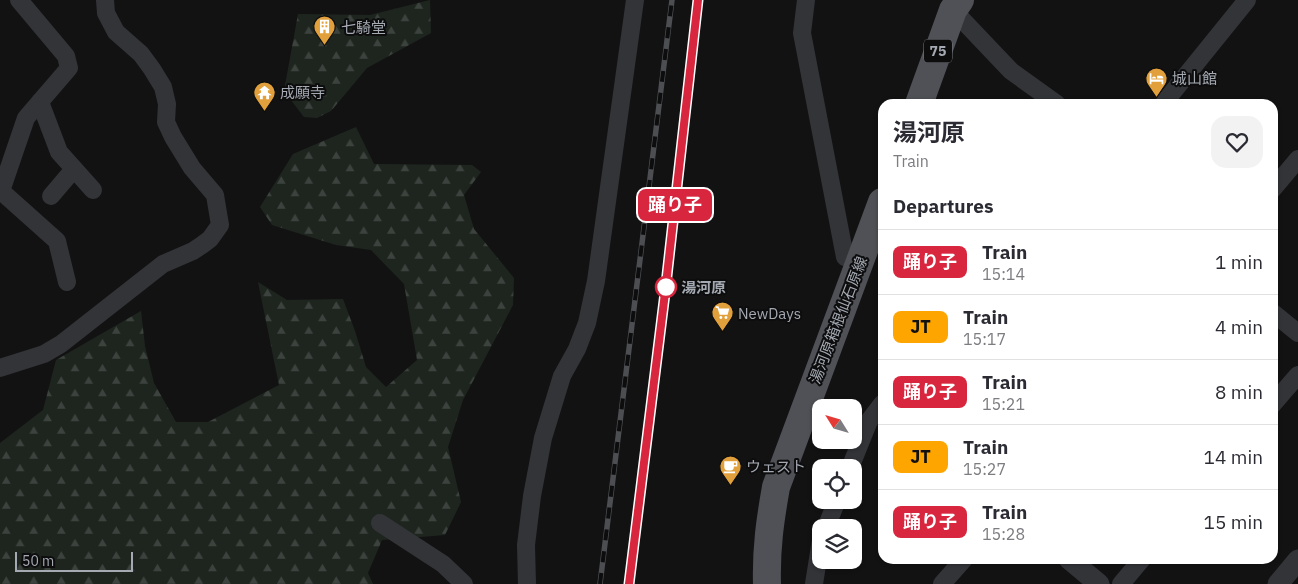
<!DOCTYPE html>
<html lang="en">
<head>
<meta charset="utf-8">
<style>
	:root { --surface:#fff; --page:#f2f2f3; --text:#2b2b33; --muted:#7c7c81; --line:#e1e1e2 }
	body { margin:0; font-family:"IBM Plex Sans","Noto Sans JP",sans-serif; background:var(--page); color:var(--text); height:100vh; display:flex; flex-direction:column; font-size:19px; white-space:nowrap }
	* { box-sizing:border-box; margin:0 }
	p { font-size:16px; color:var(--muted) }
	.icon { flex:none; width:28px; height:28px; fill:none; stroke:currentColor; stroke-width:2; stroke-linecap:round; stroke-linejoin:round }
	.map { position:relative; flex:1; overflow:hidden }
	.details { position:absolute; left:878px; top:99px; width:400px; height:465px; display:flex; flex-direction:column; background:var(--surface); border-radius:15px; box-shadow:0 1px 4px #0004 }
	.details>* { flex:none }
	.badge { padding:0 10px; border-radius:8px; font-size:18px; line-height:32px }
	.needle { width:32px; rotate:307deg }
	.buttons { position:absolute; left:812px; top:399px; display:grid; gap:10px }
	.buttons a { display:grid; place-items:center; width:50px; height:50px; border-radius:10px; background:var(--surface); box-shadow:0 1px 4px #0004; font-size:25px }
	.scale { position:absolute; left:15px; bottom:12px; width:118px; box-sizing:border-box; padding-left:5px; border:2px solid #a4a9b2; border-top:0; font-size:14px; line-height:18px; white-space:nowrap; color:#a4a9b2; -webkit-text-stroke:4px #0d0d0e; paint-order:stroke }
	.map>.badge { position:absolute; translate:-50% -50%; box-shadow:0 0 0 2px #fff }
	h2 { padding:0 15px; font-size:19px; line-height:45px }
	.round { display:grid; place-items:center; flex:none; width:52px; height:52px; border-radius:15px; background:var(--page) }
	.overview { display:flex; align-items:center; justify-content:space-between; height:85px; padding:0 15px }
	h1 { font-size:24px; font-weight:700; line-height:38px }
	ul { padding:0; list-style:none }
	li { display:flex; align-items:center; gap:15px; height:65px; padding:0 15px; border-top:1px solid var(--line) }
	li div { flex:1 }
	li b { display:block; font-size:19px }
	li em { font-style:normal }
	li .badge { min-width:55px; font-weight:700; text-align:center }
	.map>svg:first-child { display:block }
	.forest { fill:url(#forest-firs) }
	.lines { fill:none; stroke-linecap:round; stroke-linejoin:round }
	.minor { stroke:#333438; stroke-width:18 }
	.tertiary { stroke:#333438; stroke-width:21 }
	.primary { stroke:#4f5156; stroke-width:28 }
	.rail-casing { stroke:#4c4e52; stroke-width:5.5 }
	.rail { stroke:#0d0d0e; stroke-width:4; stroke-dasharray:11; stroke-linecap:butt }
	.line-casing { stroke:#fff; stroke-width:11 }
	.line { stroke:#d7263d; stroke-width:8 }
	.stop-dot { fill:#fff; stroke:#d7263d; stroke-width:2.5 }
	.labels { text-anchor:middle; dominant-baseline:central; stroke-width:4; stroke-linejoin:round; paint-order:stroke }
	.shield { fill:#0d0d0e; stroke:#777a81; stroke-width:1 }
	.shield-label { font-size:14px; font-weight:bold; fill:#a4a9b2 }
	.poi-label { font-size:15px; fill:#a4a9b2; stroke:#0d0d0e; text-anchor:start }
	.stop-label { font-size:15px; font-weight:bold; fill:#a4a9b2; stroke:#0d0d0e; text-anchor:start }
	.street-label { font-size:15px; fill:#a4a9b2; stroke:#0d0d0e }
</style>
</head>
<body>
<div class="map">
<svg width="1298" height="584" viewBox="0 0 1298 584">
	<defs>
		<pattern id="forest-firs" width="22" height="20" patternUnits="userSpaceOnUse" patternTransform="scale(1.25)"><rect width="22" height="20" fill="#1e251f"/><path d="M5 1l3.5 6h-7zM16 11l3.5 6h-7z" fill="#3c423d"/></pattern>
	</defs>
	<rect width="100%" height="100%" fill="#121213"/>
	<g class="forest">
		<path d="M 430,0 L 431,33 L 367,68 L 331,111 L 317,118 L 304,117 L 284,91 L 298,14 L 370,15 Z"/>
		<path d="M 356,127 L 374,164 L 472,165 L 481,172 L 464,195 L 474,229 L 514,278 L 513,305 L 463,400 L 448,447 L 461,502 L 445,535 L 382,540 L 368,573 L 373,584 L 0,584 L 0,443 L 43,410 L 56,360 L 141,311 L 145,346 L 154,383 L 176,422 L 208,422 L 279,385 L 258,282 L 287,300 L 343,299 L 355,331 L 366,367 L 386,387 L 417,360 L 404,284 L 371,250 L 336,245 L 272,225 L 260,207 L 293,154 Z"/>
	</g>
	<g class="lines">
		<g class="minor">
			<path d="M 19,0 L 66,56 L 69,68 L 26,118 L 1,191 L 57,241 L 67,282"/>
			<path d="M 806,0 L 802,33 L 845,257"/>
			<path d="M 953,10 L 1011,71 L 1057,104"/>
			<path d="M 40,102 L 59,152 L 93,190"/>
			<path d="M 1163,104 L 1247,0"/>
			<path d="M 1272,190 L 1298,159"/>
			<path d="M 51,196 L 74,169"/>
			<path d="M 1272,312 L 1298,333"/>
			<path d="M 0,368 L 44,354 L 61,344 L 163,264 L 193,251 L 202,245 L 210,239 L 220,225 L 215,195 L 192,168 L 173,137 L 166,122 L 167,104 L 163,87 L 152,69 L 141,54 L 116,32 L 106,13 L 105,0"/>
			<path d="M 1272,405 L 1298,375"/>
			<path d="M 850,468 L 869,421 L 882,404"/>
			<path d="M 380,523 L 443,564 L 464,584"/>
			<path d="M 826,528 L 837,500"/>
			<path d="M 527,584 L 526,545 L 532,496 L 543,438 L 562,376 L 577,349 L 587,323 L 596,281 L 635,0"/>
			<path d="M 814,584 L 821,540"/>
			<path d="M 942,584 L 964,559"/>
			<path d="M 1121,584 L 1142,559"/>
		</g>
		<g class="tertiary">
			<path d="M 1069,559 L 1099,584"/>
			<path d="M 1278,584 L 1298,560"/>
		</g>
		<g class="primary">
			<path d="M 919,104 L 953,10 L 960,0"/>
			<path d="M 767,584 C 766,549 770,521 776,487 L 882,202"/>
		</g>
		<defs>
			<g id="rail">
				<path d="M 600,584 L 672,0"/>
				<path d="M 629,584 L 665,293 L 698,0"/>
			</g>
		</defs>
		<use href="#rail" class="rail-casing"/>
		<use href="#rail" class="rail"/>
	</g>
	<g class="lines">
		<defs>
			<path id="line" d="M 629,584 L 665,293 L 698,0"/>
		</defs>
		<use href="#line" class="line-casing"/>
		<use href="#line" class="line"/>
	</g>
	<defs>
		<symbol id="building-pin" viewBox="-11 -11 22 30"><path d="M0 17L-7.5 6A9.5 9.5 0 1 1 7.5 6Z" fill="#e1a03b" stroke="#0d0d0e"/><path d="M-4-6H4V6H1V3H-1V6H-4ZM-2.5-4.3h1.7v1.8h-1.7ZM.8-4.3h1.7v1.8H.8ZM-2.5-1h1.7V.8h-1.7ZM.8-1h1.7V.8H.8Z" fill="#fff"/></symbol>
		<symbol id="hotel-pin" viewBox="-11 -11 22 30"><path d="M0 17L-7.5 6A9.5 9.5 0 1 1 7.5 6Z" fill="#e1a03b" stroke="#0d0d0e"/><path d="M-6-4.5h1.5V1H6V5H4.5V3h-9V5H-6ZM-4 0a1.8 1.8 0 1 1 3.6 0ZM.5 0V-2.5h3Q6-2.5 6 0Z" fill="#fff"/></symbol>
		<symbol id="temple-pin" viewBox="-11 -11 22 30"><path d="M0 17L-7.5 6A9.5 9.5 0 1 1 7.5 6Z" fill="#e1a03b" stroke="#0d0d0e"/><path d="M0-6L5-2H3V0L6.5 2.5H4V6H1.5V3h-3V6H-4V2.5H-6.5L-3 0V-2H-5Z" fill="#fff"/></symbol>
		<symbol id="supermarket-pin" viewBox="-11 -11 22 30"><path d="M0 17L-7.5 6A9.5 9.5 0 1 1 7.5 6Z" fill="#e1a03b" stroke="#0d0d0e"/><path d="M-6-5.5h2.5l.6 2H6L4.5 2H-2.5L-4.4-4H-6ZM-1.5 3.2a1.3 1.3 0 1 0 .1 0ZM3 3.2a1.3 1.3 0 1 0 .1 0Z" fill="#fff"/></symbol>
		<symbol id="cafe-pin" viewBox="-11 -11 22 30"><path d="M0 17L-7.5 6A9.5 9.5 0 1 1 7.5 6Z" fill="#e1a03b" stroke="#0d0d0e"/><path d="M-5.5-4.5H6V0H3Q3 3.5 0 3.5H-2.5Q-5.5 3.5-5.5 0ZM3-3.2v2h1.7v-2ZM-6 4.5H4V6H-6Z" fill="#fff"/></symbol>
	</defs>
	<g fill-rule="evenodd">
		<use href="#building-pin" x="312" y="14" width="25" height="34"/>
		<use href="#hotel-pin" x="1144" y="66" width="25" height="34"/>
		<use href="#temple-pin" x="252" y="80" width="25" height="34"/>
		<use href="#supermarket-pin" x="710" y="300" width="25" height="34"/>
		<use href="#cafe-pin" x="718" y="454" width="25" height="34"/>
	</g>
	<circle class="stop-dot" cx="666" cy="287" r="10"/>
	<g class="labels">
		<rect class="shield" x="924" y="39.5" width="28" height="23" rx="4"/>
		<g class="shield-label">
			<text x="938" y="51">75</text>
		</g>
		<g class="poi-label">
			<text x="341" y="27">七騎堂</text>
			<text x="1172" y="78">城山館</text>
			<text x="280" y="92">成願寺</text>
			<text x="738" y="313">NewDays</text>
			<text x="746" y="466">ウェスト</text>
		</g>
		<g class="stop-label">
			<text x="681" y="287">湯河原</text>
		</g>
		<g class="street-label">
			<text transform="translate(838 320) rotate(-69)">湯河原箱根仙石原線</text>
		</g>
	</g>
</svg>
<div class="buttons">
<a><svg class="needle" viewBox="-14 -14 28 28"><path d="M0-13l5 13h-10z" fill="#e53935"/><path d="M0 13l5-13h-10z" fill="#7c7c81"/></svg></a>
<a><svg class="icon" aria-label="locate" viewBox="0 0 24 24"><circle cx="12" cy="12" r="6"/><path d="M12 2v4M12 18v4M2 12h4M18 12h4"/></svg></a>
<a><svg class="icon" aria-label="layers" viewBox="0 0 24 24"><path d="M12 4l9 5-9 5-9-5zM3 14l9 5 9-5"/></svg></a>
</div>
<div class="scale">50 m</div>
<b class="badge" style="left:675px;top:205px;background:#d7263d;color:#fff">踊り子</b>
<section class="details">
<div class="overview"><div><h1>湯河原</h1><p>Train</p></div><a class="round"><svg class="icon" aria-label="heart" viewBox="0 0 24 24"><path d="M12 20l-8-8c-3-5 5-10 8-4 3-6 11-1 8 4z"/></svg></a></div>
<h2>Departures</h2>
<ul>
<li><span class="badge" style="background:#d7263d;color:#fff">踊り子</span><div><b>Train</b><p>15:14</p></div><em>1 min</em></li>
<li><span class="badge" style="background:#ffa500;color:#111">JT</span><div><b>Train</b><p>15:17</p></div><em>4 min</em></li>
<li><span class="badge" style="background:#d7263d;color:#fff">踊り子</span><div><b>Train</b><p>15:21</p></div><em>8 min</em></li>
<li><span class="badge" style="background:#ffa500;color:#111">JT</span><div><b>Train</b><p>15:27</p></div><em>14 min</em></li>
<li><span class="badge" style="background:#d7263d;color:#fff">踊り子</span><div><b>Train</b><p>15:28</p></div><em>15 min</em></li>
</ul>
</section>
</div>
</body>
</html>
